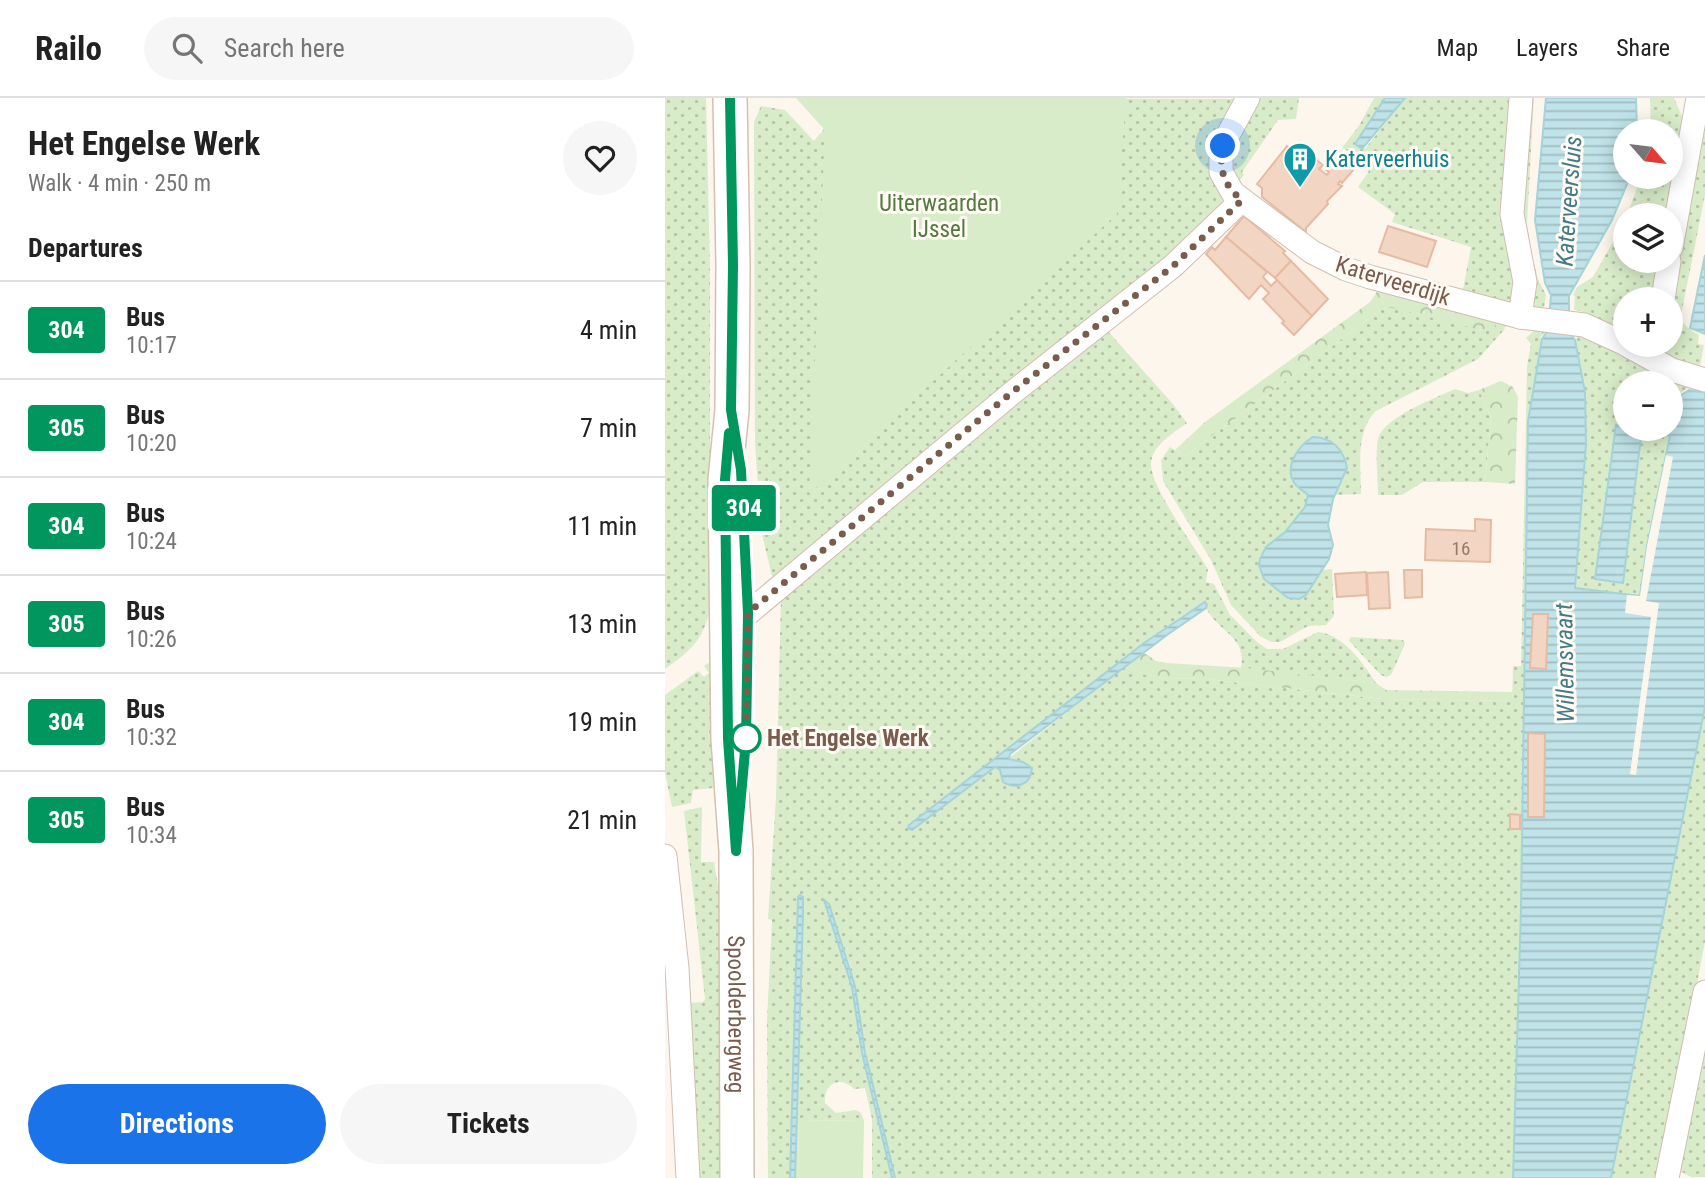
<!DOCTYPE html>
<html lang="en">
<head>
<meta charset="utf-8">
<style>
	:root { --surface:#fff; --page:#f6f6f6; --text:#222; --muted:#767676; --line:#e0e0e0; --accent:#1a73e8 }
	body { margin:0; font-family:"Roboto Condensed",sans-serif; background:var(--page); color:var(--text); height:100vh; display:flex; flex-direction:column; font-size:26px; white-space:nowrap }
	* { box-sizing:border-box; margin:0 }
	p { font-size:23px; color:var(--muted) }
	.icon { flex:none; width:38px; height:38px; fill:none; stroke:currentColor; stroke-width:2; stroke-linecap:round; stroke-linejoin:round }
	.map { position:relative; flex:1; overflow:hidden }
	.details { display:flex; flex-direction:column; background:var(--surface); width:665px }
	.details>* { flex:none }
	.badge { padding:0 14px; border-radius:5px; font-size:24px; line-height:46px }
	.needle { width:46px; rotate:118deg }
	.fabs { position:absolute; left:948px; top:21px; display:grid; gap:14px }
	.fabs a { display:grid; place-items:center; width:70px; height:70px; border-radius:50%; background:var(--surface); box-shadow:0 4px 18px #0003; font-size:35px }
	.you { position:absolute; width:35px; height:35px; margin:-18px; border:5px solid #fff; border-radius:50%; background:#1a73e8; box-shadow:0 0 0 10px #1a73e833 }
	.map>.badge { position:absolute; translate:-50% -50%; box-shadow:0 0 0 4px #fff }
	h2 { padding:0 28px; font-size:26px; line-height:63px }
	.round { display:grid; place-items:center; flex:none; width:74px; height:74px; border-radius:37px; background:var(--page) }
	.summary { display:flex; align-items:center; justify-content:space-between; height:119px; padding:0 28px }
	h1 { font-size:33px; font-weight:700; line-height:52px }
	.primary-button { display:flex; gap:14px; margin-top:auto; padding:14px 28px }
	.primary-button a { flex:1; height:80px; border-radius:42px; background:var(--accent); color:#fff; font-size:28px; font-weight:700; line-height:80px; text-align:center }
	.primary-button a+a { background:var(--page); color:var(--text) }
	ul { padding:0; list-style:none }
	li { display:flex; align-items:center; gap:21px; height:98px; padding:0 28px; border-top:2px solid var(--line) }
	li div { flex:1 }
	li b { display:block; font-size:26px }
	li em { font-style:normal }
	li .badge { min-width:77px; font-weight:700; text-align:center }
	header { display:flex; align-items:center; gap:42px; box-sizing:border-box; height:98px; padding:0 35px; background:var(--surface); border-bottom:2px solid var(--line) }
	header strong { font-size:33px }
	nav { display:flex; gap:38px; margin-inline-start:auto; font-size:24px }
	.search { width:490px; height:63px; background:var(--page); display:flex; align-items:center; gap:18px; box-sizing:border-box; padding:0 24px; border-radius:38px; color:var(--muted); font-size:26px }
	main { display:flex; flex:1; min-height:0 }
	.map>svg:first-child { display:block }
	.grass { fill:url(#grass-dots) }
	.forest { fill:url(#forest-crowns) }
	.park { fill:#d8ecc9 }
	.water { fill:url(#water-rules); stroke:#a5d3da; stroke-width:2 }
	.pier { fill:#fdf6ec }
	.building { fill:#f3d5c3; stroke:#e6bba3; stroke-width:2 }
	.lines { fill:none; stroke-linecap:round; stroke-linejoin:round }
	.street-casing { stroke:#d1beb0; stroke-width:25 }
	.secondary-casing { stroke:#d6c0b0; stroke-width:36 }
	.street { stroke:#fff; stroke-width:23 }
	.secondary { stroke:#fff; stroke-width:33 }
	.line-casing { stroke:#fff; stroke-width:16 }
	.line { stroke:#00965e; stroke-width:10 }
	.walk { stroke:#7a5c4d; stroke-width:7; stroke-dasharray:0 12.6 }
	.stop-dot { fill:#fff; stroke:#00965e; stroke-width:3.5 }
	.labels { text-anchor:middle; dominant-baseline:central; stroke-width:6; stroke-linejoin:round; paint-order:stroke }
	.number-label { font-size:19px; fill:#987a6a }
	.culture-label { font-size:23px; fill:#0d838f; stroke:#fffaf3; text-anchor:start }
	.park-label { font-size:23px; fill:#537a41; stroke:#fffaf3 }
	.street-label { font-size:23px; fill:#7a5c4d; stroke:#fffaf3 }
	.stop-label { font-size:23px; font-weight:bold; fill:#7a5c4d; stroke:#fffaf3; text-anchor:start }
	.water-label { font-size:24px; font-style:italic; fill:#437c86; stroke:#fffaf3 }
</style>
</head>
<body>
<header>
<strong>Railo</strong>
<div class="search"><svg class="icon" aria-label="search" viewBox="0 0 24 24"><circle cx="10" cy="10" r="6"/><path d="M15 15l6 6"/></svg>Search here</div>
<nav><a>Map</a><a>Layers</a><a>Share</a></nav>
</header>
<main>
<section class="details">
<div class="summary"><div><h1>Het Engelse Werk</h1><p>Walk · 4 min · 250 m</p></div><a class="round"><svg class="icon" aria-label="heart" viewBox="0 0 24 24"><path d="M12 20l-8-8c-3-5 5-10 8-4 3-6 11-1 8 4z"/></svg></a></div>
<h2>Departures</h2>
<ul>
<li><span class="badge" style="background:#00965e;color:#fff">304</span><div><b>Bus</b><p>10:17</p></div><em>4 min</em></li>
<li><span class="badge" style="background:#00965e;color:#fff">305</span><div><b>Bus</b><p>10:20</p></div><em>7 min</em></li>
<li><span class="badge" style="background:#00965e;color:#fff">304</span><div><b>Bus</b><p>10:24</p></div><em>11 min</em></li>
<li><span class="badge" style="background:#00965e;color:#fff">305</span><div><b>Bus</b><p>10:26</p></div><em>13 min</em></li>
<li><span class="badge" style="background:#00965e;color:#fff">304</span><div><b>Bus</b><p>10:32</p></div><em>19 min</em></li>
<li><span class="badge" style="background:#00965e;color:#fff">305</span><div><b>Bus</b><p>10:34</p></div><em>21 min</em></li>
</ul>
<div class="primary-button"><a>Directions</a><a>Tickets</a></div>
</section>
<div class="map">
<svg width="1040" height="1080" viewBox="0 0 1040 1080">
	<defs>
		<pattern id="grass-dots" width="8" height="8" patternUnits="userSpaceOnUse" patternTransform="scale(1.75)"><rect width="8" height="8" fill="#d8ecc9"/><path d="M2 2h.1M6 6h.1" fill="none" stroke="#b4c2a5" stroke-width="1.8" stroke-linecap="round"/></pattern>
		<pattern id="forest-crowns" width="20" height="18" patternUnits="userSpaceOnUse" patternTransform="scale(1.75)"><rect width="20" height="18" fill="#d8ecc9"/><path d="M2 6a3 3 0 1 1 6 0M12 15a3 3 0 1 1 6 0" fill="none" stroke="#b4c2a5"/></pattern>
		<pattern id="water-rules" width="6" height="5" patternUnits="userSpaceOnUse" patternTransform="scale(1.75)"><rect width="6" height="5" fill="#bfe3e8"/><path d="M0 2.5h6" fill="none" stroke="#a0bbbe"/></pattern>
	</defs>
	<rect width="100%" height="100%" fill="#fdf6ec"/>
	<g class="grass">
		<path d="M 0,0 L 41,0 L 45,172 L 45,511 C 38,543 25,553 0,571 Z"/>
		<path d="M 132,0 L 570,1 L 561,102 L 526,140 L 111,478 L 107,478 L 96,432 L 90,345 L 89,24 L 96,8 L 120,12 L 149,43 L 159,31 Z"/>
		<path d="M 589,0 L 634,0 L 631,21 L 613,22 L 577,74 L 579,77 L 571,87 L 563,67 Z"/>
		<path d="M 709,0 L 720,0 L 691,45 L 700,51 L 740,0 L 851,0 L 852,166 L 849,205 L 819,202 L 813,195 L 798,191 L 806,149 L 727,124 L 730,116 L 693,89 L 704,73 L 690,60 L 692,58 L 677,50 L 695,26 Z"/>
		<path d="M 861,0 L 869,0 L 862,125 L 866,154 L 873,181 L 881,197 L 878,216 L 867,214 L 852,114 Z"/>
		<path d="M 985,0 L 1009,0 L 1023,32 L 1006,117 L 962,117 L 976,79 L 1006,79 L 1006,33 L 986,33 Z"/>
		<path d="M 1040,0 L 1040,97 L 1016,217 L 1011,204 L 1010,188 C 1006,210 1014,227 1034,237 L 1033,246 L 1039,247 L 1034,274 L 1001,257 L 1000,247 L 1006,247 L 1006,201 Z"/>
		<path d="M 961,121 L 961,163 L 997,163 L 991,201 L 961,201 L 961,236 L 915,219 L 916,213 L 909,212 L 910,198 L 908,197 L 912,189 L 928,179 Z"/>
		<path d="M 727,210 L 828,220 L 843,223 L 839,232 L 813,261 L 711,313 C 690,334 696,368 696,396 L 670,397 C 683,370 690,357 658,339 L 635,349 C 620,371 626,381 643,397 C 642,412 620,436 607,444 L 634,501 L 641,497 L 658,472 L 667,471 L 669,518 L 661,527 L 643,528 L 615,544 L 606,544 L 595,538 L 566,507 L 546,462 L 498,383 L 496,362 L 505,349 L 520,358 L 717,211 Z"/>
		<path d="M 441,231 L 507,305 L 522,325 C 509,335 488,346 486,365 C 484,386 530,450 543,471 L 541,484 L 549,486 L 565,517 L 592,544 L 602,551 L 618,551 L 653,534 C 678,536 698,565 711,585 L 576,570 C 582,538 553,534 541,510 L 542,506 L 520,516 L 479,545 L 244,727 L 247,732 L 330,669 L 335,672 L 336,677 L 358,664 L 344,660 L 463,566 L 478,576 L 496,580 L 541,581 L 718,601 L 847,603 L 848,568 L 856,568 L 862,268 L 866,246 L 861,240 L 871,231 L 881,232 L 875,240 L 877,241 L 863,323 L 856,810 L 848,1080 L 230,1080 L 208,990 L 185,868 L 162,803 L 159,804 L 187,889 L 197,955 L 227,1080 L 207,1080 L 207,1021 L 200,990 L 189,991 C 176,977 158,985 160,1005 L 171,1015 L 191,1012 L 196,1015 L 199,1023 L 134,1022 L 133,1080 L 130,1080 L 138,799 L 133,799 L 125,1080 L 103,1080 L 102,923 L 107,822 L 103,821 L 111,700 L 116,500 Z"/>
		<path d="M 907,231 L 1034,291 L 1024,289 L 1006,301 L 1006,285 L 961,285 L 961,328 L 951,327 L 958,485 L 977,331 L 993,331 L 992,335 L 1006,338 L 982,448 L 975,499 L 910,490 L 921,346 L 920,294 L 910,242 L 912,240 Z"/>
		<path d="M 790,291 L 803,295 L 814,292 L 826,320 L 820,384 L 758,384 L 737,397 L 713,397 C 713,381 710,356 713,341 C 718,319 771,300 790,291 Z"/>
		<path d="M 686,539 L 738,542 L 740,546 L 726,577 L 721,579 L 716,577 L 686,545 L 684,542 Z"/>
		<path d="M 48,562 L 57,598 L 48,690 L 28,692 L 26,705 L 7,709 L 0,675 L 0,597 L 33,573 L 39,579 L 44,575 L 39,568 Z"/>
		<path d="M 1040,609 L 1040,844 L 994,1080 L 946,1080 Z"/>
		<path d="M 37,709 L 36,764 L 49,764 L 59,824 L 60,1080 L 31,1080 L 23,905 L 38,904 L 40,901 L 19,713 Z"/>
		<path d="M 1040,934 L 1040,1079 L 1026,1079 L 1015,1073 Z"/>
	</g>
	<g class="forest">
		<path d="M 715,189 L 828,220 L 832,225 L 828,231 L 816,232 L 727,210 L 717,211 L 520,358 L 510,352 L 540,324 L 705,204 Z"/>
		<path d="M 836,283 L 848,289 L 853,299 L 850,386 L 820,384 L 826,320 L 814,292 Z"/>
		<path d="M 478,554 L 491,563 L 502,565 L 582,570 L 711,585 L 721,592 L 847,594 L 847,603 L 718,601 L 541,581 L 496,580 L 478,576 L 463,566 Z"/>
	</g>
	<g class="park">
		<path d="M 131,0 L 461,0 L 452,116 L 144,396 L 160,32 Z"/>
		<path d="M 134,1022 L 199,1023 L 198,1080 L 133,1080 Z"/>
	</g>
	<g class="water">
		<path d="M 720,0 L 740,0 L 697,51 L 690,46 Z"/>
		<path d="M 881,0 L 971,0 L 972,33 L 961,33 L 961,79 L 965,79 L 947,122 L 904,198 L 904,232 L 910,242 L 920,294 L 921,346 L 910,490 L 975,498 L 982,448 L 1005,338 L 994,335 L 995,331 L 1006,331 L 1006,304 L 1024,292 L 1037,294 L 1040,278 L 1040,609 L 946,1080 L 848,1080 L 856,810 L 863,323 L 877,241 L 883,232 L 886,197 L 880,185 L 870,122 Z"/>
		<path d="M 1040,157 L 1040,236 L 1025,230 Z"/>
		<path d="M 951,327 L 961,328 L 961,331 L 977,331 L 958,485 L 930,481 Z"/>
		<path d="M 648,339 C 666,339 679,351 682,370 L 668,401 L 663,427 L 668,447 L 664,461 L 641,497 L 634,501 L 623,500 L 599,481 L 594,467 L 595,461 L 601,449 L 620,434 L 640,409 L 643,397 C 639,393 634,391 630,386 C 618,369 633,348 648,339 Z"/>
		<path d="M 540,504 L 542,507 L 541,510 L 502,537 L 345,656 L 344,661 L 358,664 L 367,670 C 366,687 351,692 338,684 L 335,672 L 330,669 L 247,732 L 243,730 L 244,727 L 479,545 Z"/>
		<path d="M 135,797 L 138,799 L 138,816 L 130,1080 L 125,1080 L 133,799 Z"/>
		<path d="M 159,802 L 164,806 L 190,888 L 200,954 L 230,1080 L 227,1080 L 197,955 L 187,889 Z"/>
	</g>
	<path class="pier" d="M 1001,357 L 1008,359 L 981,503 L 994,505 L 971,677 L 965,676 L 986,519 L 960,515 L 962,497 L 975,498 L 982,448 Z"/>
	<g class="building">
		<path d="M 622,48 L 627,53 L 637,51 L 658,67 L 654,71 L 662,77 L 664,74 L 661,72 L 674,57 L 690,70 L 677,85 L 675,83 L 673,86 L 677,88 L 662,103 L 663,106 L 641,130 L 641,134 L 597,99 L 597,90 L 592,86 Z"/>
		<path d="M 579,118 L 620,153 L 618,155 L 626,163 L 610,180 L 561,139 Z"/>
		<path d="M 723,128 L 771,143 L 762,169 L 714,154 Z"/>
		<path d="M 561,139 L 602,174 L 598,179 L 606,188 L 612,182 L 647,218 L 629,237 L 617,225 L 619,223 L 598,201 L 604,195 L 596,187 L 584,201 L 541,156 L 547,149 L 550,152 Z"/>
		<path d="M 626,163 L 663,201 L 647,218 L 610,180 Z"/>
		<path d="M 810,421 L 826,422 L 825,464 L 760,462 L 761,431 L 810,433 Z"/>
		<path d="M 739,472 L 757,472 L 757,499 L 740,500 Z"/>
		<path d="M 701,474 L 702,497 L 672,499 L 670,476 Z"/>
		<path d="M 723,474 L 725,510 L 704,511 L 702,475 Z"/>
		<path d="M 868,516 L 883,516 L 881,571 L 865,570 Z"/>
		<path d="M 863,635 L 880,636 L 879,719 L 863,719 Z"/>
		<path d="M 845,716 L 855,717 L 855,731 L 845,731 Z"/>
	</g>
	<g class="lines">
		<defs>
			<g id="street">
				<path d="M 583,0 L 563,37 L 556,56 L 556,74 L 568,95 L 647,154 L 681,171 L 705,179 L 855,219 L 919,227 L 961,246"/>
				<path d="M 1006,150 L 1033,0"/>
				<path d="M 998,201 L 1004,163"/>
				<path d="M 855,219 L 860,184 L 847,116 L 856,0"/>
				<path d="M 962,247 L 1007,272 L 1040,282"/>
				<path d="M 63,532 L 347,295 L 508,168 L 577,102"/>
				<path d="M 0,758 L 12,870 L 23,1080"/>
				<path d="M 1002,1080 L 1040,894"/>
			</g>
			<g id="secondary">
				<path id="s1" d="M 65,0 L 68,167 L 67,312 L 60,382 L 63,641 L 71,753 L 72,1080"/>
			</g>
		</defs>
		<use href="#street" class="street-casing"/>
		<use href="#secondary" class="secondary-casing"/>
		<use href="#street" class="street"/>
		<use href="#secondary" class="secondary"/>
	</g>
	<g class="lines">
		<defs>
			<path id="line" d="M 64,335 L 60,382 L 63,641 L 71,753 L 81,642 L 83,515 L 76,372 L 66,312 L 68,167 L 65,0"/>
		</defs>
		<use href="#line" class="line-casing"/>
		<use href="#line" class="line"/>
		<path class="walk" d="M 81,640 L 81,642 L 83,515 L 346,295 L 508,168 L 577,102 C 559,88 553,70 558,48"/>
	</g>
	<defs>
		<symbol id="building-pin" viewBox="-11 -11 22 30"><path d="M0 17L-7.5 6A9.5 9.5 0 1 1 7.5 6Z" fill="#0f9aa8" stroke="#fffaf3"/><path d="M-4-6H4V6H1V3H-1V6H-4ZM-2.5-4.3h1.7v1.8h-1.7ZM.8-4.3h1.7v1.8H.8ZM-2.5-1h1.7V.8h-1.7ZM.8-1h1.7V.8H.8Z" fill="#fff"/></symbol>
	</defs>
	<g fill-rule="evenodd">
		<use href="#building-pin" x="616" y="42" width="38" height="52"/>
	</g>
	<circle class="stop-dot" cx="81" cy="640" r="14"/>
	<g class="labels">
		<g class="number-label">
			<text x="796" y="450">16</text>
		</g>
		<g class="culture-label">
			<text x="660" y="61">Katerveerhuis</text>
		</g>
		<g class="park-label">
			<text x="274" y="105">Uiterwaarden<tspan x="274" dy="26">IJssel</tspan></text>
		</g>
		<g class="street-label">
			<text transform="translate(728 183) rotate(17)">Katerveerdijk</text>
			<text stroke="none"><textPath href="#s1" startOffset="917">Spoolderbergweg</textPath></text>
		</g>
		<g class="stop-label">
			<text x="102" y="640">Het Engelse Werk</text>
		</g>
		<g class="water-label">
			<text transform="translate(904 103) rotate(-86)">Katerveersluis</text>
			<text transform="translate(900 565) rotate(-91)">Willemsvaart</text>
		</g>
	</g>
</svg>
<div class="fabs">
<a><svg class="needle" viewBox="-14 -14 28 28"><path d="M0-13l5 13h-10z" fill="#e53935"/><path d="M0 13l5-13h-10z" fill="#767676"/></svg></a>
<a><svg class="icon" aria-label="layers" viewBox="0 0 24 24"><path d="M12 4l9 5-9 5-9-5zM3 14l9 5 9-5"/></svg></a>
<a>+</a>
<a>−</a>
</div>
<div class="you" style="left:558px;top:48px"></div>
<b class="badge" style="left:79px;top:410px;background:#00965e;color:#fff">304</b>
</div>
</main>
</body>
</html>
